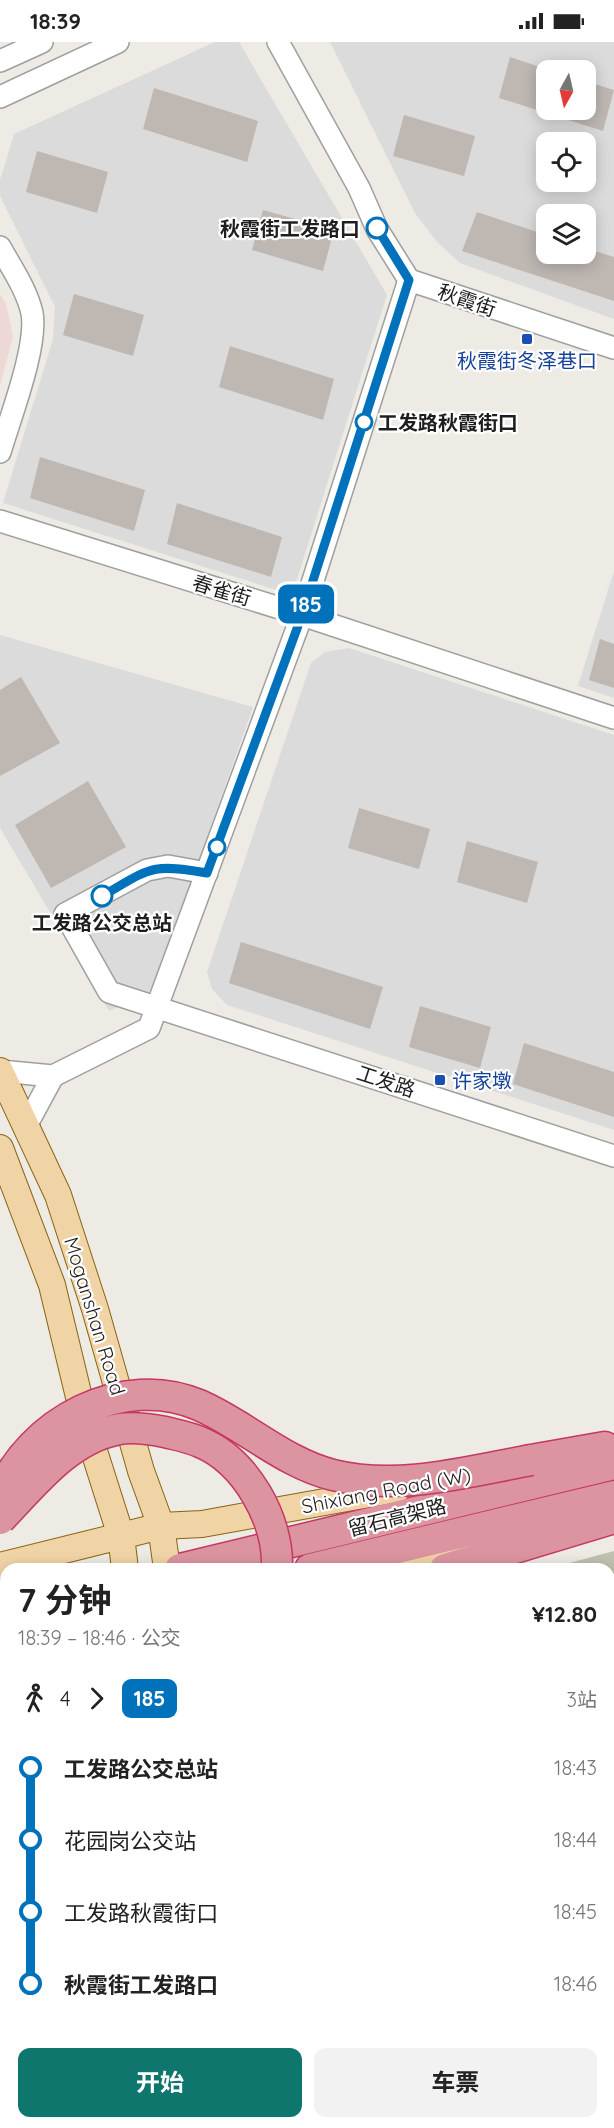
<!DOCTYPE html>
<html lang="zh">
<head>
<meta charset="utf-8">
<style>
	:root { --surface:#fff; --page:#f2f2f2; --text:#222; --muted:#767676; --accent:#0f766e }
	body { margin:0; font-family:Quicksand,"Noto Sans SC",sans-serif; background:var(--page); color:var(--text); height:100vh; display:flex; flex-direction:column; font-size:22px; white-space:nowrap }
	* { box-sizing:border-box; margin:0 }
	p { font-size:20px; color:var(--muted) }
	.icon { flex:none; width:33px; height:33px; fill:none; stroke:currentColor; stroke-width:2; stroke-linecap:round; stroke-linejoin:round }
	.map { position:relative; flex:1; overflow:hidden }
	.panel { position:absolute; left:0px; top:1521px; width:615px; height:566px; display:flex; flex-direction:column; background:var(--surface); border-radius:18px 18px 0 0; box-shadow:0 3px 15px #0003 }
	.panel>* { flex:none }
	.badge { padding:0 12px; border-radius:9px; font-size:21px; line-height:39px }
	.needle { width:39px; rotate:188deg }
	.tools { position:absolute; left:536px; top:18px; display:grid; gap:12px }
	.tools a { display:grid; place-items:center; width:60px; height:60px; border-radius:12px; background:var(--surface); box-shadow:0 3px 15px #0003; font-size:30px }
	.map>.badge { position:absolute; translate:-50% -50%; box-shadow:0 0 0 3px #fff }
	.legs { display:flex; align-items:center; gap:9px; height:66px; padding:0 18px; font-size:20px }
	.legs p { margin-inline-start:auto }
	.head { display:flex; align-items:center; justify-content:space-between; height:102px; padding:0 18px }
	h1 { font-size:33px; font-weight:700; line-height:45px }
	.button { display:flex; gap:12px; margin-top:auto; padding:12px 18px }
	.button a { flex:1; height:69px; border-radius:12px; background:var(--accent); color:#fff; font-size:24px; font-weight:700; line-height:69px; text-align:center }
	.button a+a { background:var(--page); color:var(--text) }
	ul { padding:0 18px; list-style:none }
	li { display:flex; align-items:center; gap:21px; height:72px; font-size:22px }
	li i { display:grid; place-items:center; width:9px; height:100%; margin:0 8px; background:currentColor }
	li i::after { content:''; width:15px; height:15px; margin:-8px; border:4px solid; border-radius:50%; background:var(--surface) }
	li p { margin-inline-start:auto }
	li:first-child i { background:linear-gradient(#0000 50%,currentColor 0) }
	li:last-child i { background:linear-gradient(currentColor 50%,#0000 0) }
	.status { display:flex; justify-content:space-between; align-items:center; height:42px; padding:0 30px; background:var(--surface); direction:ltr }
	.status svg { height:16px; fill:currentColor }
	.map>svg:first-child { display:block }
	.residential { fill:#dcdbdb; fill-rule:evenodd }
	.commercial { fill:#edd8d6 }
	.education { fill:#fafbe0 }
	.construction { fill:#c0c1b1 }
	.building { fill:#beb7b2 }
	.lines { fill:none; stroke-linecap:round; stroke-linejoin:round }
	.minor-casing { stroke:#9f9f9f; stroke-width:24 }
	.major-casing { stroke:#876411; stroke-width:28 }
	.highway-casing { stroke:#c53863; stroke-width:33 }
	.minor { stroke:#fff; stroke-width:21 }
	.major { stroke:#f1d4a6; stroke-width:26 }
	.highway { stroke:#dc95a0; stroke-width:30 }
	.highway-bridge-casing { stroke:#c53863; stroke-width:33; stroke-linecap:butt }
	.highway-bridge { stroke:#dc95a0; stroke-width:30 }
	.line-1-casing { stroke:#fff; stroke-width:14 }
	.line-1 { stroke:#0072bc; stroke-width:9 }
	.stop-1-dot { fill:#fff; stroke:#0072bc; stroke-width:3 }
	.transit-dot { fill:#1a4fb4; stroke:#fff; stroke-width:2 }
	.labels { text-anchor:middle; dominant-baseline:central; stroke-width:4.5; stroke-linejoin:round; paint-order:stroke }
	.stop-label { font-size:20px; font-weight:bold; fill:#1e1e1e; stroke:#fff; text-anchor:end }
	.street-label { font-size:20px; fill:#1e1e1e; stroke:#fff }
	.transit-label { font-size:20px; fill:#164399; stroke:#fff }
</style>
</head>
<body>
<div class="status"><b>18:39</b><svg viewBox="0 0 49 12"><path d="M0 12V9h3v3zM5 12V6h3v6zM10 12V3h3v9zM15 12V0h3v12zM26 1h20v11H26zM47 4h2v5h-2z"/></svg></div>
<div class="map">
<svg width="614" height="2086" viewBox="0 0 614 2086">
	<rect width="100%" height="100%" fill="#eeebe5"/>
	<g class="residential">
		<path d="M 215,0 L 239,0 L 387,253 L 292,553 L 3,461 L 53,297 L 55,265 L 0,154 L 0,138 L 14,92 Z"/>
		<path d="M 330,0 L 614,0 L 614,277 L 460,221 L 437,200 L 415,171 ZM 546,28 L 585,28 L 585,68 L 546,68 ZM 546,100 L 585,100 L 585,140 L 546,140 ZM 546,172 L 585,172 L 585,212 L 546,212 Z"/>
		<path d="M 614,529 L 614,656 L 578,644 Z"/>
		<path d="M 0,593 L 253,665 L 158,934 L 148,951 L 109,969 L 0,786 Z"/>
		<path d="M 349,606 L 614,693 L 614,1088 L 227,963 L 212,947 L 207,930 L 311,621 L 325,610 Z"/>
		<path d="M 614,1662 L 614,1935 L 609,1936 L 609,1663 Z"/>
	</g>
	<g class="commercial">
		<path d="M 0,252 L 6,262 L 13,294 L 0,344 Z"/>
		<path d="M 0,1722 L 6,1736 L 6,2032 L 0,2032 Z"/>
	</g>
	<g class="education">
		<path d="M 609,1989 L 614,1989 L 614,2086 L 334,2086 L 333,2081 L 609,2080 Z"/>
		<path d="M 145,2080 L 146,2086 L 31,2085 L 62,2081 Z"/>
	</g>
	<path class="construction" d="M 614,1509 L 614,1661 L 609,1662 L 609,1527 L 547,1527 Z"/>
	<g class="building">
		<path d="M 510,15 L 546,27 L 546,68 L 585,68 L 585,39 L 614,48 L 603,89 L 499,56 Z"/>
		<path d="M 154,46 L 258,79 L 247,120 L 143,87 Z"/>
		<path d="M 404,73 L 475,94 L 464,134 L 393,114 Z"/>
		<path d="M 37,109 L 108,130 L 97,171 L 26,150 Z"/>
		<path d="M 263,168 L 334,188 L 323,229 L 252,208 Z"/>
		<path d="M 477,170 L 546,193 L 546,212 L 585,212 L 585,206 L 614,215 L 614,259 L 462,209 Z"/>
		<path d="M 74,252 L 144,273 L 133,314 L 63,293 Z"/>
		<path d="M 230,304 L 334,337 L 323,378 L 219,345 Z"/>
		<path d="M 40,415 L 145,448 L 134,489 L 30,456 Z"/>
		<path d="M 177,461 L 282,495 L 271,535 L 167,502 Z"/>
		<path d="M 600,597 L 614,602 L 614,646 L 589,638 Z"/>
		<path d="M 21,635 L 60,701 L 0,734 L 0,648 Z"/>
		<path d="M 88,739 L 126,805 L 51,846 L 15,783 Z"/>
		<path d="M 359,766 L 430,787 L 419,827 L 348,806 Z"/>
		<path d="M 467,799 L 538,820 L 527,861 L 457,840 Z"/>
		<path d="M 241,900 L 383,945 L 370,987 L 229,941 Z"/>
		<path d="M 420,964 L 491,985 L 480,1026 L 409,1005 Z"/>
		<path d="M 524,1001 L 614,1030 L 614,1075 L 513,1042 Z"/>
	</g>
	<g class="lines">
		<defs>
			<g id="minor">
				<path d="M 278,0 L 359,146 L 377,187 L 409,238 L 614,306"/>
				<path d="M 0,19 L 42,0"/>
				<path d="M 0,55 L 118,0"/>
				<path d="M 0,205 C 11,225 27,248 32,271 C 38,304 10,376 0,410"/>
				<path d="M 0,479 L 302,573 L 614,676"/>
				<path d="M 207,831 L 168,824 L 147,828 L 65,872 L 109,950 L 614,1114"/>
				<path d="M 0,1029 L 53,1034 L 149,986 L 302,573 L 409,238"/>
				<path d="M 26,1084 L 53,1034"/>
				<path d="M 609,1681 L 614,1680"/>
				<path d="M 609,1959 L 614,1957"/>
				<path d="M 0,2077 L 6,2077"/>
			</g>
			<g id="major">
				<path d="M 0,1029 L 58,1153 L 95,1267 L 141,1429 L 161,1484 L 167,1527"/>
				<path d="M 0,1106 L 52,1243 L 86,1384 L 121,1494 L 125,1527"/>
				<path d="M 0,1524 L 161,1484 L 202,1482 L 397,1447"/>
				<path d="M 408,1527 L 465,1511"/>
				<path d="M 0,1623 L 6,1622"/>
				<path d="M 216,2080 L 217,2086"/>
			</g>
			<g id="highway">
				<path d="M 531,1418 L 605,1405"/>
				<path d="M 180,1527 L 614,1422"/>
				<path d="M 310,1527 L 614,1454"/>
				<path d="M 445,1527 L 614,1476"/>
				<path d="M 0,1671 L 6,1673"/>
				<path d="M 159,2080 L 160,2086"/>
				<path d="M 197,2080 L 197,2086"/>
			</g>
		</defs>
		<use href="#minor" class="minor-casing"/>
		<use href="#major" class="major-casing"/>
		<use href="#highway" class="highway-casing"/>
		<use href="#minor" class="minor"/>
		<use href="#major" class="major"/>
		<use href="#highway" class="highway"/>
		<defs>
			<g id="highway-bridge">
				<path d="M 0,1454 C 29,1380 123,1330 199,1363 C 245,1383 284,1421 333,1433 C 398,1449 466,1430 531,1418"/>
				<path d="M 0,1477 C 32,1444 67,1398 115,1388 C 130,1384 150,1387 165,1390 C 177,1393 189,1395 200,1400 C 246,1419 279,1478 277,1527"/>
				<path d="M 0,1575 L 6,1588"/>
			</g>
		</defs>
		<use href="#highway-bridge" class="highway-bridge-casing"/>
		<use href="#highway-bridge" class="highway-bridge"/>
	</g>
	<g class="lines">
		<defs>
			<path id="line-1" d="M 102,854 C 151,826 150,821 207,831 L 302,573 L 409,238 L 377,186"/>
		</defs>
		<use href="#line-1" class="line-1-casing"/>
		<use href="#line-1" class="line-1"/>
	</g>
	<g class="stop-1-dot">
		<circle cx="377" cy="186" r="10"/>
		<circle cx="364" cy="380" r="8"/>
		<circle cx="217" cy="805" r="8"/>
		<circle cx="102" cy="854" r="10"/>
	</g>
	<g class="transit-dot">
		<rect x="521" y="291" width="12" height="12" rx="3"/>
		<rect x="434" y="1032" width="12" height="12" rx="3"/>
	</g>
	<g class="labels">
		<g class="stop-label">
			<text x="360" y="186">秋霞街工发路口</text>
			<text x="378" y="380" text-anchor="start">工发路秋霞街口</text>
			<text x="102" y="880" text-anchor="middle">工发路公交总站</text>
		</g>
		<g class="street-label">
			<text transform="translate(467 258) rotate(19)">秋霞街</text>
			<text transform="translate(222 548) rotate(17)">春雀街</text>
			<text transform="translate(386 1039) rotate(18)">工发路</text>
			<text transform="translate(95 1274) rotate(73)">Moganshan Road</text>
			<text transform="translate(386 1448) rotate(-11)">Shixiang Road (W)</text>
			<text transform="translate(397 1475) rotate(-14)">留石高架路</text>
		</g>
		<g class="transit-label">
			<text x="527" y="318">秋霞街冬泽巷口</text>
			<text x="452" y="1038" text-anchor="start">许家墩</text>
		</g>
	</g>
</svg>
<div class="tools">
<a><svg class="needle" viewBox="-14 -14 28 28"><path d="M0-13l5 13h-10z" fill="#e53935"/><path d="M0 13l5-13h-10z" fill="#767676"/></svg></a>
<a><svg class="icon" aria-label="locate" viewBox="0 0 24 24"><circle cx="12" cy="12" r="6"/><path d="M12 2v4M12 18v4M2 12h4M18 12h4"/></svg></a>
<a><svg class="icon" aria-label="layers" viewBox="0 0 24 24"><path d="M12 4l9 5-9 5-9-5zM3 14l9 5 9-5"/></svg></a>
</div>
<b class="badge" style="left:306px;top:562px;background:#0072bc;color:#fff">185</b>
<section class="panel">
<div class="head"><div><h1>7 分钟</h1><p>18:39 – 18:46 · 公交</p></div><b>¥12.80</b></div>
<div class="legs"><svg class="icon" aria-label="walk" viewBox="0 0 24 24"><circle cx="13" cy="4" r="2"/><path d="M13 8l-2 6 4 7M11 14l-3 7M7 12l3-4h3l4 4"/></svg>4<svg class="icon" aria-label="forward" viewBox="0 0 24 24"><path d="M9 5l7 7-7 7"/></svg><b class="badge" style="background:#0072bc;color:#fff">185</b><p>3站</p></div>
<ul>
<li><i style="color:#0072bc"></i><b>工发路公交总站</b><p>18:43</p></li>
<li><i style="color:#0072bc"></i><span>花园岗公交站</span><p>18:44</p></li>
<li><i style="color:#0072bc"></i><span>工发路秋霞街口</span><p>18:45</p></li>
<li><i style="color:#0072bc"></i><b>秋霞街工发路口</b><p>18:46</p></li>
</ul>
<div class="button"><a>开始</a><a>车票</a></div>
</section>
</div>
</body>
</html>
